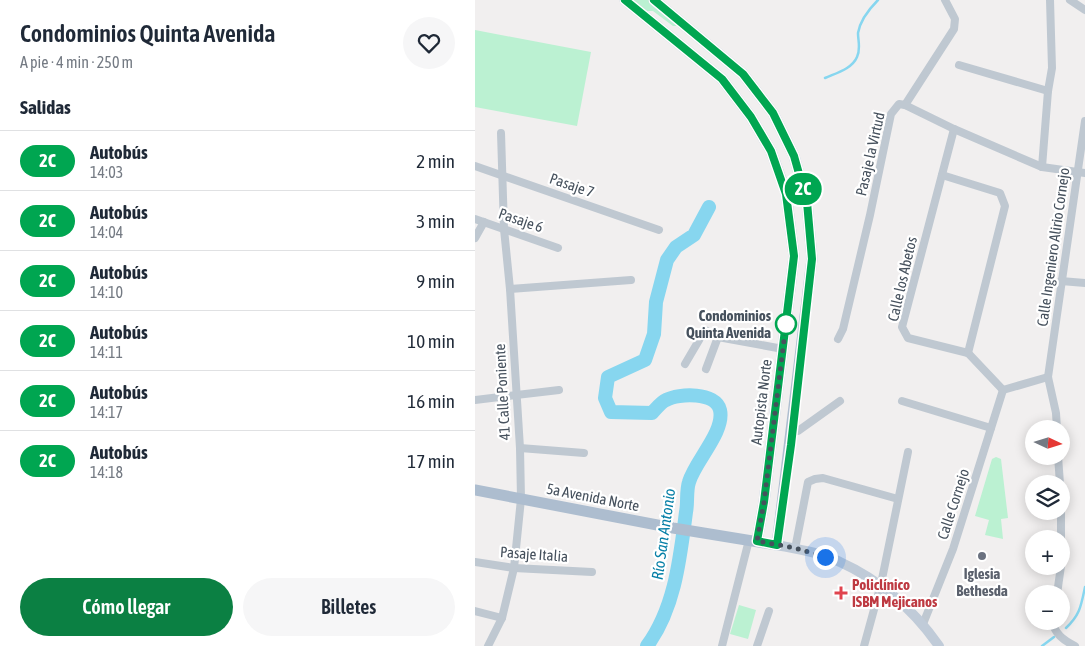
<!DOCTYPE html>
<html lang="es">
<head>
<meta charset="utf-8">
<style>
	:root { --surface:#fff; --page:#f6f6f7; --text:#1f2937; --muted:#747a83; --line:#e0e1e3; --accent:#0b8043 }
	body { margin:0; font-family:"Asap Condensed",sans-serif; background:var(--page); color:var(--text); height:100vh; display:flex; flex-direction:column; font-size:19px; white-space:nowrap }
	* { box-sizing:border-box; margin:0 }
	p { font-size:16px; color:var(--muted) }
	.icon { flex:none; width:28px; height:28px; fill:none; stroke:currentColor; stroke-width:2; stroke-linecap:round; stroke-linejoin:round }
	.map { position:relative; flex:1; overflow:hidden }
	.panel { display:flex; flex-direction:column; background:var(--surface); width:475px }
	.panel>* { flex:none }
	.badge { padding:0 10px; border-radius:16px; font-size:18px; line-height:32px }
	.needle { width:32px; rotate:94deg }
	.tools { position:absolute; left:550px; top:420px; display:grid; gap:10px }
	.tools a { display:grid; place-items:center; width:45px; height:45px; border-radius:50%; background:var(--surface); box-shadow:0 2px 12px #0003; font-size:25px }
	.you { position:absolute; width:25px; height:25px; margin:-12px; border:4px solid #fff; border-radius:50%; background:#1a73e8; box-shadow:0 0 0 8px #1a73e833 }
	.map>.badge { position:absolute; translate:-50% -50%; box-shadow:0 0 0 2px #fff }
	h2 { padding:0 20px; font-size:19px; line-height:45px }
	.round { display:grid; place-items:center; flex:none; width:52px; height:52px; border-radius:26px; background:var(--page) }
	.summary { display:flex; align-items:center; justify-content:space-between; height:85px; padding:0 20px }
	h1 { font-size:24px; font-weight:600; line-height:38px }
	.button { display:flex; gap:10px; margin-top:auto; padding:10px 20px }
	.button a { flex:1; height:58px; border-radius:30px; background:var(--accent); color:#fff; font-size:20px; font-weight:600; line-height:58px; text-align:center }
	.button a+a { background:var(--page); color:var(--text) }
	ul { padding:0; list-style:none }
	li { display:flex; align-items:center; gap:15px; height:60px; padding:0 20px; border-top:1px solid var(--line) }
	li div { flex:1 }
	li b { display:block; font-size:19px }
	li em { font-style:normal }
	li .badge { min-width:55px; font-weight:700; text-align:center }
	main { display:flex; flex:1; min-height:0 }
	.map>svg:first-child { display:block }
	.green { fill:#bbf1d2 }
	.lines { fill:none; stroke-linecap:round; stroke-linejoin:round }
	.stream { stroke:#87d6ef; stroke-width:2.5 }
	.river { stroke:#87d6ef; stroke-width:14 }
	.street { stroke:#bfc8d1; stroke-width:8 }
	.secondary { stroke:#c0cbd8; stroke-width:10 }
	.primary { stroke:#adbdcf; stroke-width:11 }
	.line-casing { stroke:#fff; stroke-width:11 }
	.line { stroke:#00a651; stroke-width:8 }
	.walk { stroke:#46515d; stroke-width:5; stroke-dasharray:0 9 }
	.stop-dot { fill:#fff; stroke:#00a651; stroke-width:2.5 }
	.worship-dot { fill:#6b7280; stroke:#fff; stroke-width:2 }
	.health-dot { fill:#e0444e; stroke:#fff; stroke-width:2 }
	.labels { text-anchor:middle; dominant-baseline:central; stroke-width:4.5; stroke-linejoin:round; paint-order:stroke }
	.street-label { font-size:15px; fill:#46515d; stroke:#fff }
	.stop-label { font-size:15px; font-weight:bold; fill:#46515d; stroke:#fff; text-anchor:end }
	.worship-label { font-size:15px; font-weight:bold; fill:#5b616d; stroke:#fff }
	.health-label { font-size:15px; font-weight:bold; fill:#be3a42; stroke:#fff; text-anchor:start }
	.water-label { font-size:16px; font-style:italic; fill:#0880a7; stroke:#fff }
</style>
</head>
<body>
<main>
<section class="panel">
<div class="summary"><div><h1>Condominios Quinta Avenida</h1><p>A pie · 4 min · 250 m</p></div><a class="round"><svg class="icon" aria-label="heart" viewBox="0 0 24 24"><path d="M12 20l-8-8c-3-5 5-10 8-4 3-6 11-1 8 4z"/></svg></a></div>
<h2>Salidas</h2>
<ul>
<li><span class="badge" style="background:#00a651;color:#fff">2C</span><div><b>Autobús</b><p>14:03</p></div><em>2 min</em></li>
<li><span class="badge" style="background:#00a651;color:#fff">2C</span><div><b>Autobús</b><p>14:04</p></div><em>3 min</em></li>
<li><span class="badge" style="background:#00a651;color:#fff">2C</span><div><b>Autobús</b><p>14:10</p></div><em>9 min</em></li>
<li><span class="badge" style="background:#00a651;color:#fff">2C</span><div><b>Autobús</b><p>14:11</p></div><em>10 min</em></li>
<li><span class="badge" style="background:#00a651;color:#fff">2C</span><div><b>Autobús</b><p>14:17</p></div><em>16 min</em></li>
<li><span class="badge" style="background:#00a651;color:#fff">2C</span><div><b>Autobús</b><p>14:18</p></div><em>17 min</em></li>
</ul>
<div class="button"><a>Cómo llegar</a><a>Billetes</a></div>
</section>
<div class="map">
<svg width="610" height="646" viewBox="0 0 610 646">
	<rect width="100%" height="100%" fill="#f1efef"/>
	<g class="green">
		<path d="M 158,0 L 174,0 L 202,26 L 198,26 L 178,11 L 172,11 Z"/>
		<path d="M 0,30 L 116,52 L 102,126 L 0,107 Z"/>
		<path d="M 521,457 L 526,459 L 533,518 L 526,519 L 528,539 L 510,535 L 514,520 L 500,516 L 517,459 Z"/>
		<path d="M 264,605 L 281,610 L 273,639 L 255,634 Z"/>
	</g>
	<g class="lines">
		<g class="stream">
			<path d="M 350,78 C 361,73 377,69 382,57 C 386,49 383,41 383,33 C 385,21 395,8 403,0"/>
			<path d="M 591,628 C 605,615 606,606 610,587"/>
			<path d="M 567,646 L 579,637"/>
		</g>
		<path class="river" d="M 172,646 C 200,608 205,558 211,512 C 213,503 211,491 214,482 C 220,461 250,432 245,410 C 241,392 204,393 191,400 C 186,402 181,409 177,413 L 136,412 L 130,398 L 133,377 L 170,360 L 179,334 L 181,302 L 192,260 L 201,247 L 219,235 L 234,207"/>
		<g class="street">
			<path d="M 595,0 L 610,10"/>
			<path d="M 484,65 L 573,91"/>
			<path d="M 430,105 L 479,29 L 480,19 L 470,0"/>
			<path d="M 479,129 L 427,327 L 433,338 L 493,353 L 528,390"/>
			<path d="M 0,166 L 184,230"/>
			<path d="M 567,167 L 573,91 L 577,68 L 575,0"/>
			<path d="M 467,175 L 525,193 L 530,206 L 493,353"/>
			<path d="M 0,219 L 83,248"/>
			<path d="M 0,238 L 9,222"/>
			<path d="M 586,281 L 610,283"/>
			<path d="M 35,289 L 156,280"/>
			<path d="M 363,339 L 368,329 L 395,215 L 416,114 L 424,104 L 430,105 L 479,129 L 567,167 L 610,173"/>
			<path d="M 210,364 L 230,330 L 243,337 L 308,349"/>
			<path d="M 231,369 L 243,337"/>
			<path d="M 528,390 L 573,377"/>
			<path d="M 0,400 L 84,390"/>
			<path d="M 427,401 L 516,428"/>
			<path d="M 582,429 L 581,413 L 573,377 L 610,121"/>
			<path d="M 317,430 L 323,431 L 365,401"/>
			<path d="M 45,448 L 109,453"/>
			<path d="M 583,456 L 585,484"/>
			<path d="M 586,511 L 586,555"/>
			<path d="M 320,549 L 333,482 L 340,479 L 348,478 L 423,499"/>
			<path d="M 0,562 L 39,568 L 117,572"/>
			<path d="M 582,594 L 586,566"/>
			<path d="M 0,611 L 27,618"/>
			<path d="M 577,621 C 580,634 588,640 600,646"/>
			<path d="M 448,624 L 478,549 L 528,390"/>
			<path d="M 13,646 L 27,618 L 39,568 L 46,499 L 45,448 L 35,289 L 29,229 L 26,133"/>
			<path d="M 247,646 L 274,540"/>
			<path d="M 282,646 L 294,611"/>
			<path d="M 389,646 L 406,584 L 433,452"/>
		</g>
		<path class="secondary" d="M 302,545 C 322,549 347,553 365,562 C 407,581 438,609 464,646"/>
		<g class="primary">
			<path d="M 150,0 L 247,79 L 276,117 L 296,151 L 311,193 L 319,256 L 289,502 L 282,541"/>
			<path d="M 0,490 L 198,528 L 302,545 L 337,259 L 332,202 L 319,156 L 298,113 L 268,74 L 179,0"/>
		</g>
	</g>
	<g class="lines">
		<defs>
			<path id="line" d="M 150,0 L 247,79 L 276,117 L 296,151 L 311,194 L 319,256 L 289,502 L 282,541 L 302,545 L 316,445 L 337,259 L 332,202 L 319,156 L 298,113 L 268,74 L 179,0"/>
		</defs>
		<use href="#line" class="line-casing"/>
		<use href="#line" class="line"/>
		<path class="walk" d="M 311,324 L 289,502 L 282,541 L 320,548 L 350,557"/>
	</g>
	<circle class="stop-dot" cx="311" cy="324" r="10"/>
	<circle class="worship-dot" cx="507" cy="556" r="5"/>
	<path class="health-dot" d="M363.5 585.5h5v5h5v5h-5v5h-5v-5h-5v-5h5z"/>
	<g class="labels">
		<g class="street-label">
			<text transform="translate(395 154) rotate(-77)">Pasaje la Virtud</text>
			<text transform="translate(97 185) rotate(19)">Pasaje 7</text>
			<text transform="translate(46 220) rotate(19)">Pasaje 6</text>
			<text transform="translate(578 247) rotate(-82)">Calle Ingeniero Alirio Cornejo</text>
			<text transform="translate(427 279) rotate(-77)">Calle los Abetos</text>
			<text transform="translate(27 392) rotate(-93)">41 Calle Poniente</text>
			<text transform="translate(286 402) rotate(-83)">Autopista Norte</text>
			<text transform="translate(118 497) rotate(11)">5a Avenida Norte</text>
			<text transform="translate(478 504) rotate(-72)">Calle Cornejo</text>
			<text transform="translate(59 554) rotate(4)">Pasaje Italia</text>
		</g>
		<g class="stop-label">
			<text x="296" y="315">Condominios<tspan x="296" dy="17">Quinta Avenida</tspan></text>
		</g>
		<g class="worship-label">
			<text x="507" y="573">Iglesia<tspan x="507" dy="17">Bethesda</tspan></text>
		</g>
		<g class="health-label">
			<text x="377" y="584">Policlínico<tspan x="377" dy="17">ISBM Mejicanos</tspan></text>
		</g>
		<g class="water-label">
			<text transform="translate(188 534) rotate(-82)">Río San Antonio</text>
		</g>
	</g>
</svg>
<div class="tools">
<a><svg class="needle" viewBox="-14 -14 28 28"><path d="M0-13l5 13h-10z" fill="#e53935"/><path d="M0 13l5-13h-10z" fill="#747a83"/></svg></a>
<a><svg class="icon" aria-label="layers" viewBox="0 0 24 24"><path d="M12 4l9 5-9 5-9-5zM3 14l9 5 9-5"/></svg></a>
<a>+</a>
<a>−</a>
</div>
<div class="you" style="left:350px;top:557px"></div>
<b class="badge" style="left:328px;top:189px;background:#00a651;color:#fff">2C</b>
</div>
</main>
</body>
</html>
